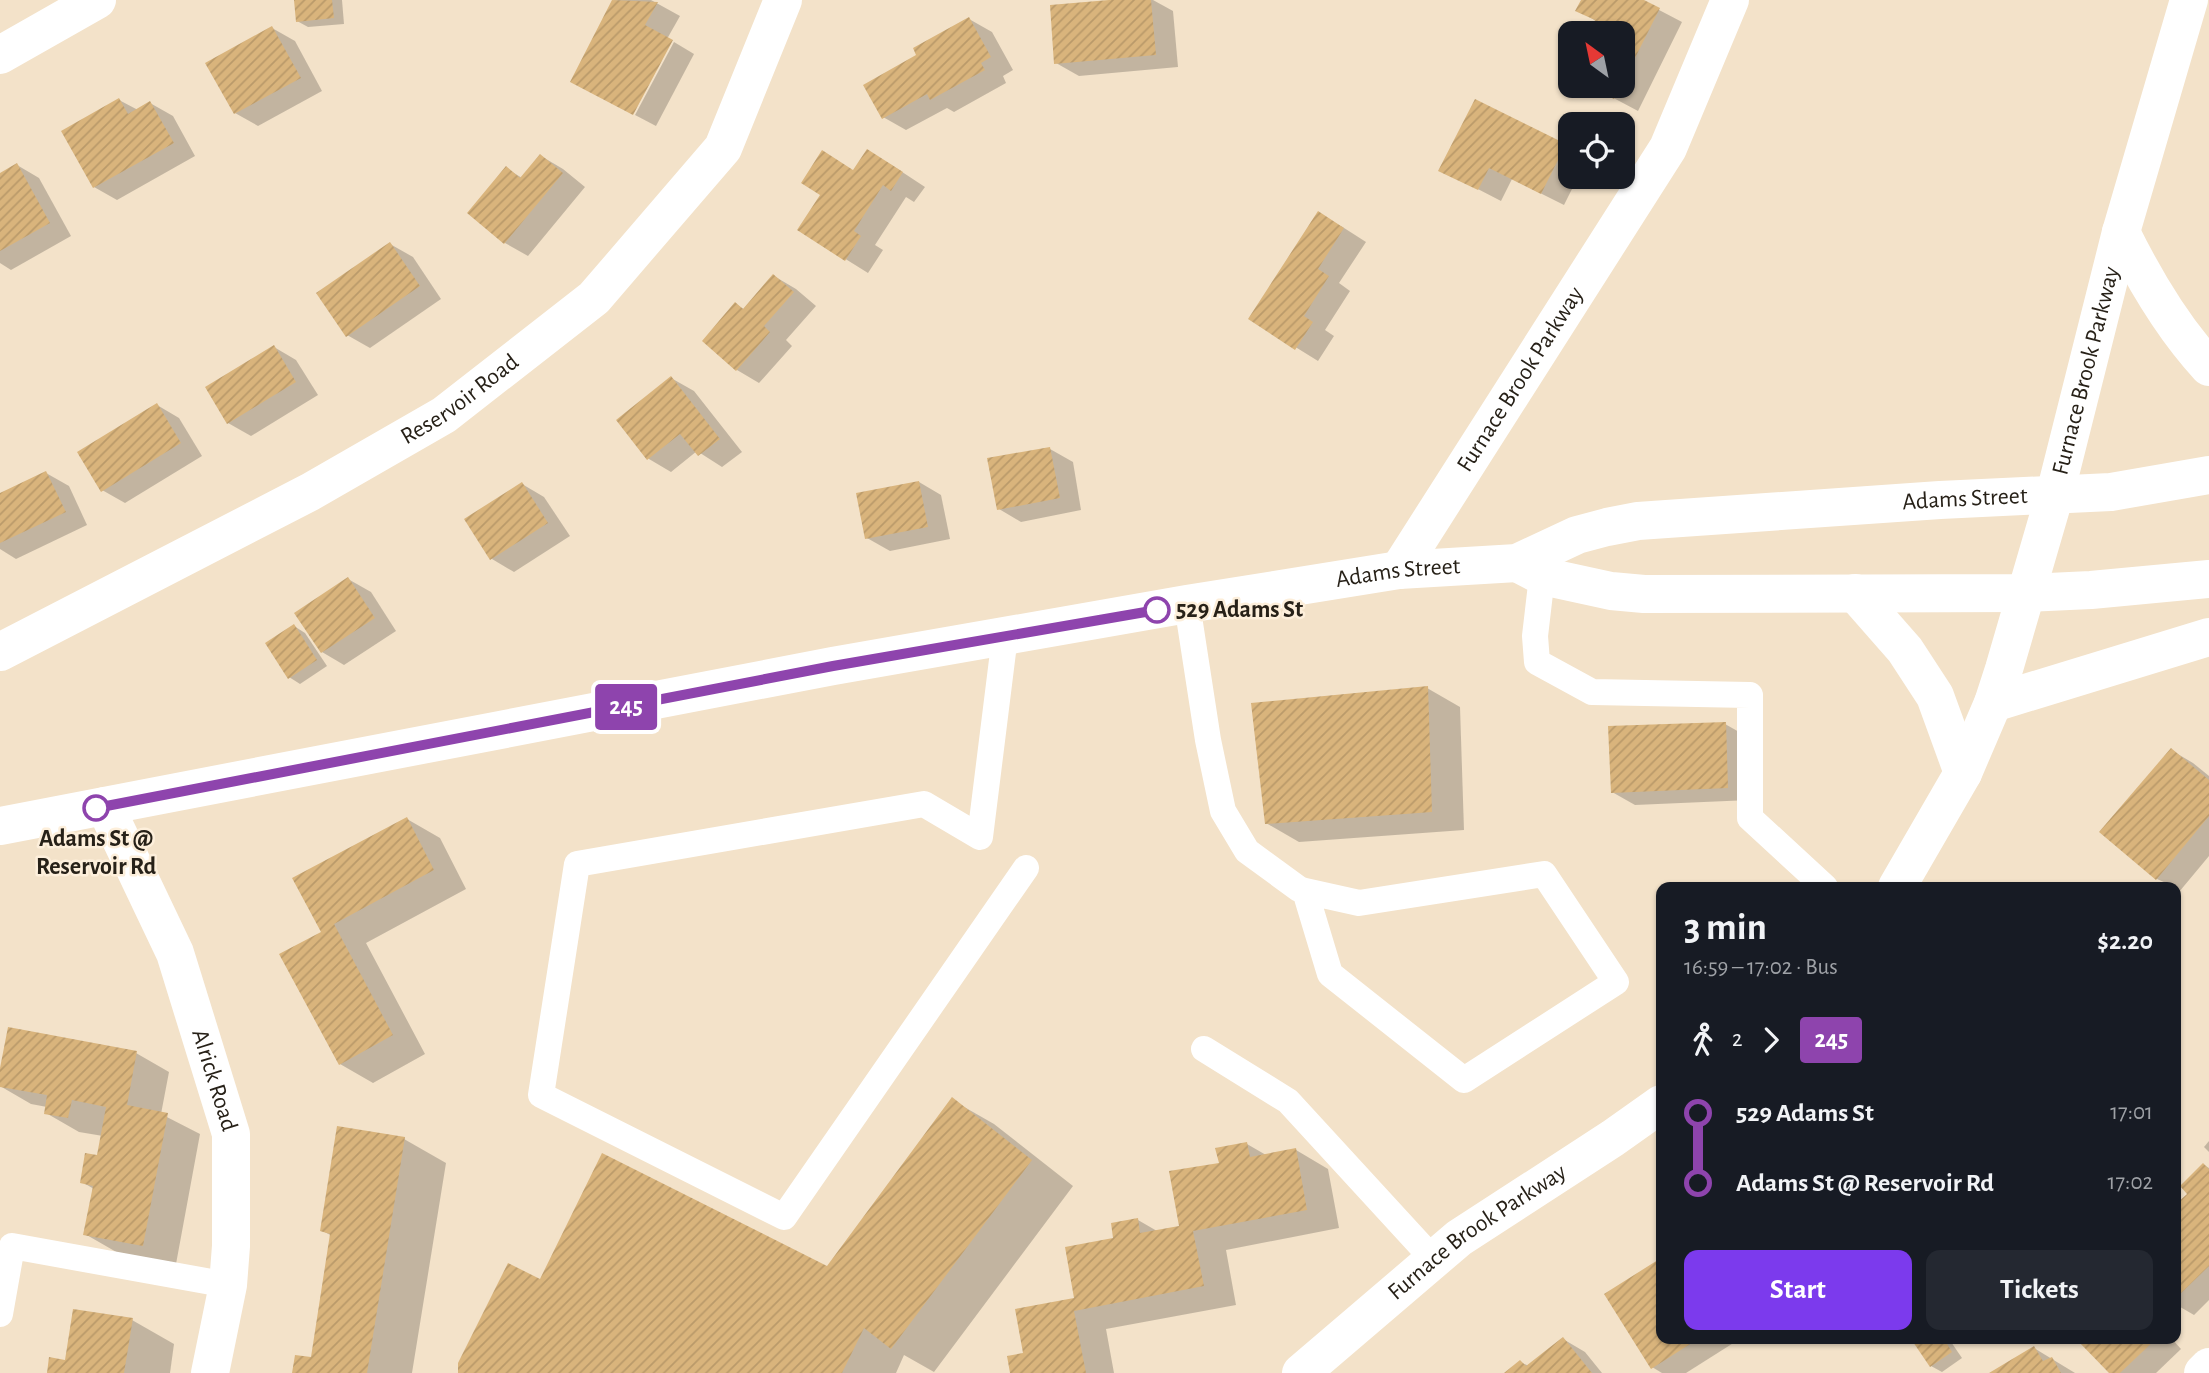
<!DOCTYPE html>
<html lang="en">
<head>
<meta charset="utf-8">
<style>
	:root { --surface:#171b24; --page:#242831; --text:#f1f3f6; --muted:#9ea1a6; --accent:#7c3aed }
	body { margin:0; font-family:"Alegreya Sans",sans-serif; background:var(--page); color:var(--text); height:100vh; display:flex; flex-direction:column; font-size:26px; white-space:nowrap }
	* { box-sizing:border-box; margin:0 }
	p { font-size:23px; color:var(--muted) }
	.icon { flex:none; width:38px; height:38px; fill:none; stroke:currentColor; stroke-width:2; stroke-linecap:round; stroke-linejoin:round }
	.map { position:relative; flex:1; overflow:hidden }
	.details { position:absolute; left:1656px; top:882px; width:525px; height:462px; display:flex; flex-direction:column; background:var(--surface); border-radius:14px; box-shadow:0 2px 5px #0004 }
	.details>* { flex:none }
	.badge { padding:0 14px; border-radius:5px; font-size:24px; line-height:46px }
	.needle { width:46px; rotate:327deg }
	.controls { position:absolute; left:1558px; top:21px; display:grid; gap:14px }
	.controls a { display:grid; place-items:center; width:77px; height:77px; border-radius:14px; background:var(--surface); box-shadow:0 2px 5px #0004; font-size:35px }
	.map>.badge { position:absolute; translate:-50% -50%; box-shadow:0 0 0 4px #fff }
	.legs { display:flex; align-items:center; gap:10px; height:77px; padding:0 28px; font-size:23px }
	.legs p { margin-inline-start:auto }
	.summary { display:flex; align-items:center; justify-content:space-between; height:119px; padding:0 28px }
	h1 { font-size:38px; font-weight:700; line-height:52px }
	.cta { display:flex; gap:14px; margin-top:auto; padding:14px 28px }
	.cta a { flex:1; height:80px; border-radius:14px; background:var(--accent); color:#fff; font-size:28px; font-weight:700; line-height:80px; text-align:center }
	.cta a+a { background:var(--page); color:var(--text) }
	ul { padding:0 28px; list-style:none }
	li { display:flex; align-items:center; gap:24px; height:70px; font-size:26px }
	li i { display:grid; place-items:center; width:10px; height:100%; margin:0 9px; background:currentColor }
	li i::after { content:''; width:18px; height:18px; margin:-9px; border:5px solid; border-radius:50%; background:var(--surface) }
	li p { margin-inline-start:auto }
	li:first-child i { background:linear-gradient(#0000 50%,currentColor 0) }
	li:last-child i { background:linear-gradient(currentColor 50%,#0000 0) }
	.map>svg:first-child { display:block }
	.shadow { fill:#0003 }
	.building { fill:url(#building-hatch) }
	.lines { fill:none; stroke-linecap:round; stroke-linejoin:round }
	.service { stroke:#fff; stroke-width:26 }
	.minor { stroke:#fff; stroke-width:38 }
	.secondary { stroke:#fff; stroke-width:38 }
	.primary { stroke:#fff; stroke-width:38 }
	.line-1-casing { stroke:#fff; stroke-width:16 }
	.line-1 { stroke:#8e44ad; stroke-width:10 }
	.stop-1-dot { fill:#fff; stroke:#8e44ad; stroke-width:3.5 }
	.labels { text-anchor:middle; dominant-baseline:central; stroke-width:5; stroke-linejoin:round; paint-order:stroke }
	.street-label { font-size:24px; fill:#272118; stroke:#fdefdb }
	.stop-label { font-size:24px; font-weight:bold; fill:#272118; stroke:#fdefdb; text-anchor:start }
</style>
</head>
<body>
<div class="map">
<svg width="2209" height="1373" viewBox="0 0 2209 1373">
	<defs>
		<pattern id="building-hatch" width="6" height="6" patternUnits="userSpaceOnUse" patternTransform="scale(1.75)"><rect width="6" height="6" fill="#d9b47c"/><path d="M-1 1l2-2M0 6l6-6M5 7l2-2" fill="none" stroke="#ba9a6a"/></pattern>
	</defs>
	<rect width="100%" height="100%" fill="#f3e2c9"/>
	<g class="shadow">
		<path d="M 295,0 L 342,0 L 344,24 L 308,27 L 297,21 Z"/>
		<path d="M 614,0 L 651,0 L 680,16 L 667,39 L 572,81 Z"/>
		<path d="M 1129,0 L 1153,0 L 1173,11 L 1178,67 L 1079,76 L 1056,63 Z"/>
		<path d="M 1583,0 L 1640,0 L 1682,22 L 1638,111 L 1591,86 L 1622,86 L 1622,33 L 1590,33 L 1596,21 L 1578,10 Z"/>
		<path d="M 969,19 L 992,32 L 1013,70 L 1003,76 L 1006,83 L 954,112 L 947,108 L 906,130 L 883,117 L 919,56 Z"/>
		<path d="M 272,28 L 295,41 L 322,91 L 258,126 L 235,113 Z"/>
		<path d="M 674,42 L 694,54 L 656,126 L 635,115 Z"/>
		<path d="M 119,100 L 138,110 L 150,103 L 173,116 L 195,156 L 117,200 L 94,187 Z"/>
		<path d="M 1476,101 L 1570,148 L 1570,177 L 1578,177 L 1564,205 L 1512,179 L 1501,201 L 1441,170 Z"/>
		<path d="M 541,156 L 563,169 L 585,187 L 528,256 L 505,243 L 469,213 L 506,168 L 522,178 Z"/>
		<path d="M 890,164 L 925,187 L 914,202 L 906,197 L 875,245 L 883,250 L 868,273 L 799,230 Z"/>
		<path d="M 17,165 L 39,178 L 71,236 L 11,270 L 0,263 L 0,175 Z"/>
		<path d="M 1341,226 L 1366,242 L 1339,283 L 1350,291 L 1325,330 L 1334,336 L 1318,361 L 1250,319 Z"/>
		<path d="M 390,244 L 413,257 L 441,299 L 370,348 L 347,335 Z"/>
		<path d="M 774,276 L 796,289 L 816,306 L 786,340 L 792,346 L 759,383 L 737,370 L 736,304 L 745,310 Z"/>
		<path d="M 274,347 L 296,360 L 318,395 L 251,436 L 228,423 Z"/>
		<path d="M 671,378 L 694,391 L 742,452 L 722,467 L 697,451 L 671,472 L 649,459 L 618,420 Z"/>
		<path d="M 157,405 L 179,418 L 202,456 L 125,503 L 102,490 Z"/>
		<path d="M 1050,449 L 1073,462 L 1081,510 L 1021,522 L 999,509 Z"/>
		<path d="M 46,473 L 69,486 L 87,525 L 16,559 L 0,549 L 0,495 Z"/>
		<path d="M 919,482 L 941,495 L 950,539 L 890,551 L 867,538 Z"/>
		<path d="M 522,484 L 544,497 L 570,536 L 514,572 L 492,559 Z"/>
		<path d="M 348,579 L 371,592 L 396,631 L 344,665 L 322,652 Z"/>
		<path d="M 294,626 L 305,633 L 327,666 L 300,684 L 289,677 Z"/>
		<path d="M 1427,688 L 1460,707 L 1464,830 L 1299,842 L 1266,823 Z"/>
		<path d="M 1725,724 L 1748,737 L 1750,800 L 1635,805 L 1612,792 Z"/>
		<path d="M 2171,750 L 2193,763 L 2209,776 L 2209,856 L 2179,892 L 2175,887 L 2157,879 Z"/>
		<path d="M 407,819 L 440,838 L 466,889 L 366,943 L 425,1054 L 373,1083 L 340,1064 L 323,933 Z"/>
		<path d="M 136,1053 L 169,1072 L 161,1114 L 200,1134 L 176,1264 L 118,1253 L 85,1234 L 94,1189 L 82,1182 L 98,1157 L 103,1136 L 79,1132 L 46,1113 L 47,1107 L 31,1104 L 0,1086 L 0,1078 Z"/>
		<path d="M 952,1100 L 994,1124 L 1073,1186 L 934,1372 L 904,1355 L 896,1373 L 459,1373 L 540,1281 L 828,1268 Z"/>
		<path d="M 404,1139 L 446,1163 L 412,1373 L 294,1373 L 312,1359 L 332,1236 L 321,1230 Z"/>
		<path d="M 2209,1141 L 2209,1152 L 2204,1147 Z"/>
		<path d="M 1247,1144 L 1266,1155 L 1296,1150 L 1328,1169 L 1339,1228 L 1226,1250 L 1236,1305 L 1106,1329 L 1114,1373 L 1012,1373 L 1025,1355 L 1076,1300 L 1115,1239 L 1138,1220 L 1157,1231 L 1181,1227 L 1221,1164 Z"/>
		<path d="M 2204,1165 L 2209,1168 L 2209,1300 L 2194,1315 L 2175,1304 L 2175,1207 L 2189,1194 Z"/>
		<path d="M 132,1320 L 174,1344 L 170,1373 L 48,1373 Z"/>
		<path d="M 1563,1339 L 1585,1352 L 1602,1373 L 1506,1373 L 1520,1362 L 1529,1366 Z"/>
		<path d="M 1661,1339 L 1732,1339 L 1735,1342 L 1686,1373 L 1662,1373 L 1652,1367 Z"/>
		<path d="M 1913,1339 L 1949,1339 L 1962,1358 L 1942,1372 L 1931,1366 Z"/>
		<path d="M 2078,1339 L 2172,1339 L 2181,1349 L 2156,1373 L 2111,1373 Z"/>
		<path d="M 2034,1348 L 2075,1373 L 1992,1373 Z"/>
	</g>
	<g class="building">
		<path d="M 294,0 L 332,0 L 334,18 L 296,22 Z"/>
		<path d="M 612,0 L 658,2 L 645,25 L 673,40 L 633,115 L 570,82 Z"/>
		<path d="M 1109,0 L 1151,0 L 1156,55 L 1054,64 L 1050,5 Z"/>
		<path d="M 1581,0 L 1644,0 L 1660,8 L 1622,84 L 1622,33 L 1588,33 L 1595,20 L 1575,11 Z"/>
		<path d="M 969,17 L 991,57 L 981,63 L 985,70 L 930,100 L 927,94 L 882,119 L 863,85 L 916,55 L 913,48 Z"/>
		<path d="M 272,26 L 301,78 L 234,114 L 205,63 Z"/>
		<path d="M 1587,86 L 1621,86 L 1614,99 Z"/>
		<path d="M 119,98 L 128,114 L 150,101 L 174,143 L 93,188 L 61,131 Z"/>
		<path d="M 1475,99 L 1566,144 L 1541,194 L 1489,168 L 1478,190 L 1438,171 Z"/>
		<path d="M 867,149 L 903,172 L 891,191 L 883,185 L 854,231 L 861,236 L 845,261 L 797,230 L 820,195 L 801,183 L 822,150 L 853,170 Z"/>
		<path d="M 540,154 L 563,173 L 504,244 L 467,213 L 506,166 L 520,178 Z"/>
		<path d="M 17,163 L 50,223 L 0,251 L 0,173 Z"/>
		<path d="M 1318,211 L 1344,228 L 1318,269 L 1329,276 L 1304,316 L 1313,322 L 1295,350 L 1248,319 Z"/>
		<path d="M 390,242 L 420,286 L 346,337 L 316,293 Z"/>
		<path d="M 773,274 L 794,292 L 764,326 L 770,332 L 736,371 L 702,341 L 735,302 L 743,309 Z"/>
		<path d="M 274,345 L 296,382 L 227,424 L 205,387 Z"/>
		<path d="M 671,376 L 720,439 L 698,456 L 680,434 L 647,460 L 616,420 Z"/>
		<path d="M 157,403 L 181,443 L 101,492 L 77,452 Z"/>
		<path d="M 1050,447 L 1060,498 L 997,510 L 987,458 Z"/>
		<path d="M 46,471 L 66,512 L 0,543 L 0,493 Z"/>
		<path d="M 919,481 L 928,527 L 865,539 L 856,493 Z"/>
		<path d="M 522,482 L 548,523 L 490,560 L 464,519 Z"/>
		<path d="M 348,577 L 375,618 L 321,653 L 294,613 Z"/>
		<path d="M 294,624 L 317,660 L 288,679 L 265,643 Z"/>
		<path d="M 1428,686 L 1432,812 L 1265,824 L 1251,703 Z"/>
		<path d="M 1726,722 L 1728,788 L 1611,793 L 1608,726 Z"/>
		<path d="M 2171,748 L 2209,780 L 2209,816 L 2156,880 L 2099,832 Z"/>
		<path d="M 407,817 L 434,870 L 334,924 L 393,1035 L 339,1065 L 279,954 L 321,932 L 292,878 Z"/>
		<path d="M 8,1027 L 137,1051 L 127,1105 L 168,1113 L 143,1246 L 83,1235 L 93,1186 L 80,1183 L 85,1153 L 97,1155 L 106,1107 L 72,1100 L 68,1118 L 44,1114 L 47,1095 L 0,1087 L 0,1068 Z"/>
		<path d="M 952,1097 L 1032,1160 L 891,1349 L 864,1328 L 842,1373 L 458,1373 L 458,1363 L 508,1263 L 540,1279 L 602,1153 L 827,1266 Z"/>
		<path d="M 337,1126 L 405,1137 L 367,1373 L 292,1373 L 295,1355 L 311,1357 L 330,1234 L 320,1231 Z"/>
		<path d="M 1247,1142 L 1250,1157 L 1296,1148 L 1307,1210 L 1193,1231 L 1204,1286 L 1074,1311 L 1086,1373 L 1010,1373 L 1007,1356 L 1023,1353 L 1015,1309 L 1074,1298 L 1065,1247 L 1113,1238 L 1111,1223 L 1138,1218 L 1140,1233 L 1179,1226 L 1169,1171 L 1219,1163 L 1215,1148 Z"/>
		<path d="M 2203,1163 L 2209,1169 L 2209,1266 L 2175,1299 L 2175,1205 L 2187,1194 L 2180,1186 Z"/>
		<path d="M 1661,1258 L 1661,1339 L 1698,1339 L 1651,1369 L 1604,1294 Z"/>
		<path d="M 73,1309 L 133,1318 L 124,1373 L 47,1373 L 49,1357 L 65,1360 Z"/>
		<path d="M 1563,1337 L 1592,1373 L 1504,1373 L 1520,1360 L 1526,1366 Z"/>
		<path d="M 1911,1339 L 1944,1339 L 1952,1352 L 1930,1367 Z"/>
		<path d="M 2076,1339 L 2156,1339 L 2120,1373 L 2109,1373 Z"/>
		<path d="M 2034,1346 L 2043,1361 L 2052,1357 L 2061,1373 L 1989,1373 Z"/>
	</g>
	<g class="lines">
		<g class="service">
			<path d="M 1542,576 L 1535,636 L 1537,662 L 1592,692 L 1750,695 L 1750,818 L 1825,887"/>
			<path d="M 1187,604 L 1208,740 L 1223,811 L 1247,851 L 1299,889 L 1305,891 L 1359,903 L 1544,874 L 1616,982 L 1464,1080 L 1330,974 L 1305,891"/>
			<path d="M 1005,636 L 980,837 L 924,804 L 577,864 L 541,1095 L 784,1217 L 1026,868"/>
			<path d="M 1204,1049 L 1288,1101 L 1434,1260"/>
			<path d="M 0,1314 L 12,1246 L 228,1285"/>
		</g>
		<g class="minor">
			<path d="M 0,55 L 97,0"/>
			<path id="s1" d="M 1399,570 L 1668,148 L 1730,0"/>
			<path id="s2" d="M 0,652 L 310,492 L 444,415 L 594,298 L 723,148 L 783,0"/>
			<path id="s3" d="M 105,806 L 175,953 L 231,1134 L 231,1246 L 228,1285 L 210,1373"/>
			<path d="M 2203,1373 L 2209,1367"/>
		</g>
		<g class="secondary">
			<path d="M 2121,232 C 2145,281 2172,327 2209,367"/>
			<path d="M 1855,593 L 1905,650 L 1935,696 L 1963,773"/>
			<path d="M 1993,703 L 2209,637"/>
			<path id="s4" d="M 1897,887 L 1963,773 L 1993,703 L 2004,669 L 2055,494 L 2121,232 L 2189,0"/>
			<path id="s5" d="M 1301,1373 L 1459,1238 L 1613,1138 L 1661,1104"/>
		</g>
		<g class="primary">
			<path d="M 1517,563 L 1542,576 L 1611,591 L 1644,594 L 2027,593 L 2091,590 L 2209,579"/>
			<path id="s6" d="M 0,826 L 833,666 L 1187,604 L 1399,570 L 1517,563 L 1577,535 L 1607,527 L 1638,521 L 1940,500 L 2111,492 L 2209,475"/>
		</g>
	</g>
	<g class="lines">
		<defs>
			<path id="line-1" d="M 96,808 L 833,666 L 1157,610"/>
		</defs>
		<use href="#line-1" class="line-1-casing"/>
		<use href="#line-1" class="line-1"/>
	</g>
	<g class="stop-1-dot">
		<circle cx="1157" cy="610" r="12"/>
		<circle cx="96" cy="808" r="12"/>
	</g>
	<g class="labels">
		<g class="street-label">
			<text stroke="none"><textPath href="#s4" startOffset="553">Furnace Brook Parkway</textPath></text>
			<text stroke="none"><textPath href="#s1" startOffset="226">Furnace Brook Parkway</textPath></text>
			<text stroke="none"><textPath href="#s2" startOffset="525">Reservoir Road</textPath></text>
			<text stroke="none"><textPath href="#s6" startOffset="1997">Adams Street</textPath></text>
			<text stroke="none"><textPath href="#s6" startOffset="1421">Adams Street</textPath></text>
			<text stroke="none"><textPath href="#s3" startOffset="296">Alrick Road</textPath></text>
			<text stroke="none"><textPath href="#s5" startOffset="226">Furnace Brook Parkway</textPath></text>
		</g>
		<g class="stop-label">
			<text x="1176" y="610">529 Adams St</text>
			<text x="96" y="839" text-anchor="middle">Adams St @<tspan x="96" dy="28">Reservoir Rd</tspan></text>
		</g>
	</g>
</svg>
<div class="controls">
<a><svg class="needle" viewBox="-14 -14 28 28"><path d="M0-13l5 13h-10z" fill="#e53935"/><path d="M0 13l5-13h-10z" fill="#9ea1a6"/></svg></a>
<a><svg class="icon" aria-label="locate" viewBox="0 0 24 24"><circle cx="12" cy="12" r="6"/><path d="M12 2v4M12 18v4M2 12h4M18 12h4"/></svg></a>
</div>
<b class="badge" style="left:626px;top:707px;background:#8e44ad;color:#fff">245</b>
<section class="details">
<div class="summary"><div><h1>3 min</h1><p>16:59 – 17:02 · Bus</p></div><b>$2.20</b></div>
<div class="legs"><svg class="icon" aria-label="walk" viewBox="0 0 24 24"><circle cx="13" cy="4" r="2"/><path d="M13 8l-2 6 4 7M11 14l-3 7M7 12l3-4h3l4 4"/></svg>2<svg class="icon" aria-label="forward" viewBox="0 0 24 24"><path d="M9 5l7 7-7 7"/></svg><b class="badge" style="background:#8e44ad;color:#fff">245</b></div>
<ul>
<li><i style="color:#8e44ad"></i><b>529 Adams St</b><p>17:01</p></li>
<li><i style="color:#8e44ad"></i><b>Adams St @ Reservoir Rd</b><p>17:02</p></li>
</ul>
<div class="cta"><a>Start</a><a>Tickets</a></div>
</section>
</div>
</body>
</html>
